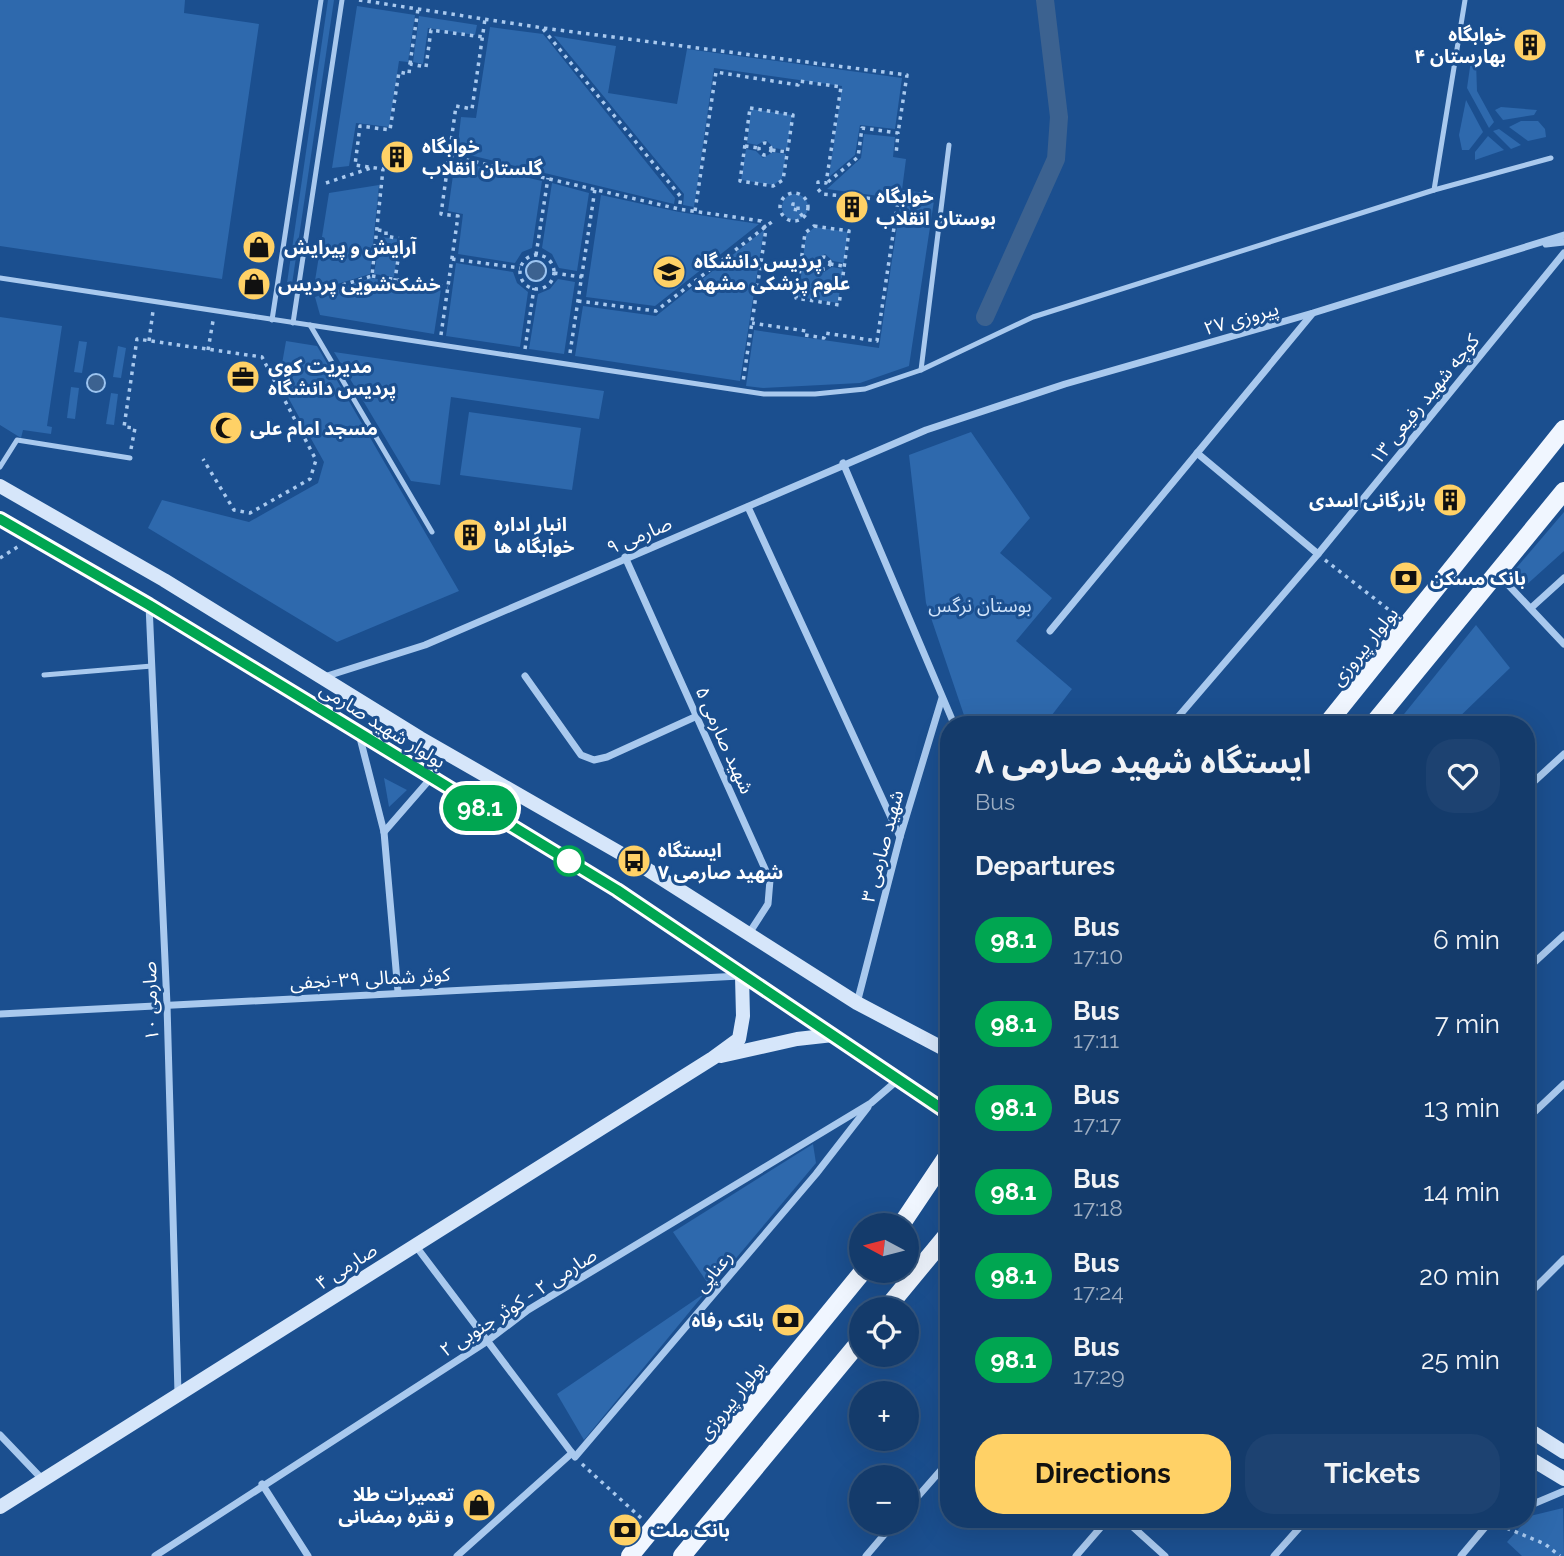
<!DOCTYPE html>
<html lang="en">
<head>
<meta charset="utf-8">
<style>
	:root { --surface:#143b6b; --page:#1d4271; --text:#f1f3f6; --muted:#9dadc1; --line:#33557e; --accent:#ffd166 }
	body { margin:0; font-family:Raleway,"Noto Sans Arabic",sans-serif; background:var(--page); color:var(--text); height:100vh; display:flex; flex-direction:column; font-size:26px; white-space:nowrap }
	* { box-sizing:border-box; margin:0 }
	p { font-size:23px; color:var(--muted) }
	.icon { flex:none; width:38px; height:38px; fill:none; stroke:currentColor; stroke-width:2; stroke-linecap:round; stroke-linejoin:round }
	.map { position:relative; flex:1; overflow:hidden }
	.drawer { position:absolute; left:940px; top:716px; width:595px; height:812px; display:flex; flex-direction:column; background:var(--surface); border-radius:28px; box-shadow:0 7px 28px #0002,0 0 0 2px var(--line) }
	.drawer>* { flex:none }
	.badge { padding:0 14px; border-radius:23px; font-size:24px; line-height:46px }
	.needle { width:46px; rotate:277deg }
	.controls { position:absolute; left:849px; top:1213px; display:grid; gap:14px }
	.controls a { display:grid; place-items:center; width:70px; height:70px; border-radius:50%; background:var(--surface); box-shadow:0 7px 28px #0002,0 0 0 2px var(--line); font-size:35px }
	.map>.badge { position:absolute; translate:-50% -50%; box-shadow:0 0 0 4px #fff }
	h2 { padding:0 35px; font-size:26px; line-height:63px }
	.round { display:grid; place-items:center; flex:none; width:74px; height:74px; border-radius:28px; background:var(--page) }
	.summary { display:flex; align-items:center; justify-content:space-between; height:119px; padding:0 35px }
	h1 { font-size:33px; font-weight:700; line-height:52px }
	.cta { display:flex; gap:14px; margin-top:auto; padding:14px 35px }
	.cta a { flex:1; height:80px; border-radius:28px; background:var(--accent); color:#111; font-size:28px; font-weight:700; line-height:80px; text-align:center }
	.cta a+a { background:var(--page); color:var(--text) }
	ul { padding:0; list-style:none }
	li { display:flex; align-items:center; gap:21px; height:84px; padding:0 35px }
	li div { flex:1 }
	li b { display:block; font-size:26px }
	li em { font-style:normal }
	li .badge { min-width:77px; font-weight:700; text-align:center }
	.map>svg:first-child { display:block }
	.green { fill:#2e69ad }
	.water { fill:#3c6290; stroke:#9cc4f0; stroke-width:2 }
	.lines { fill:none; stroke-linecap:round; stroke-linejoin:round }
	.canal { stroke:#3c6290; stroke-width:18 }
	.path { stroke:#a9c9ee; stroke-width:3.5; stroke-dasharray:3.5 5; stroke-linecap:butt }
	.lane { stroke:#a9c9ee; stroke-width:5 }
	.street { stroke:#a9c9ee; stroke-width:7 }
	.secondary { stroke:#d6e6fa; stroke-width:14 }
	.primary { stroke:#f0f6ff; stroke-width:18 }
	.line-casing { stroke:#fff; stroke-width:16 }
	.line { stroke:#00a651; stroke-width:10 }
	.stop-dot { fill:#fff; stroke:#00a651; stroke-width:3.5 }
	.labels { text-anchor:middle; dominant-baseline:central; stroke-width:6; stroke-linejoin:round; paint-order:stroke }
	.poi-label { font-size:19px; font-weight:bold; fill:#fff; stroke:#1b4f8f; text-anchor:start }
	.street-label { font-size:19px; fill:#fff; stroke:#1b4f8f }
	.park-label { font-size:19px; fill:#cfe3fa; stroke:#1b4f8f }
</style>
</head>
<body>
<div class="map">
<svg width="1564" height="1556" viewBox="0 0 1564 1556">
	<rect width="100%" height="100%" fill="#1b4f8f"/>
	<g class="green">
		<path d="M 0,0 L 185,0 L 184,13 L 259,24 L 222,279 L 0,246 Z"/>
		<path d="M 328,0 L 334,0 L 291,291 L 286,290 Z"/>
		<path d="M 357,6 L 415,15 L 408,62 L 399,61 L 389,127 L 356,123 L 349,166 L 332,168 Z"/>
		<path d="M 419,16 L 477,25 L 475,35 L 428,28 L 423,64 L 413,62 Z"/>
		<path d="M 490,27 L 543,34 L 675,198 L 674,204 L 457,152 L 461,117 L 476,118 Z"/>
		<path d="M 554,36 L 616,46 L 608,93 L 677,104 L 687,49 L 902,78 L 895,129 L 860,125 L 855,155 L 829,177 L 842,86 L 714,68 L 694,207 L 683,205 L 684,194 Z"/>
		<path d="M 1471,60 L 1476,62 L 1477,91 L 1494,122 L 1489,128 L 1467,88 Z"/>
		<path d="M 1466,100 L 1483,132 L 1469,150 L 1462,150 L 1459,135 Z"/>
		<path d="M 1501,107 L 1537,110 L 1534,115 L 1503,120 L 1495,110 Z"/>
		<path d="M 751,109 L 792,115 L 787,150 L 774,148 L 766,140 L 757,145 L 747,143 Z"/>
		<path d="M 1521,121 L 1538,121 L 1545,129 L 1546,137 L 1528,141 L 1509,127 Z"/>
		<path d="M 1499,129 L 1521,145 L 1511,149 L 1493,131 Z"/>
		<path d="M 864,134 L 895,137 L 893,157 L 906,159 L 902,190 L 935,194 L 909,366 L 860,383 L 763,388 L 746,386 L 754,330 L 879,348 L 901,199 L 827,189 L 861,158 Z"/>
		<path d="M 1488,136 L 1504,150 L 1475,160 L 1475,152 Z"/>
		<path d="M 746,149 L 756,151 L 763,158 L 773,152 L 786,154 L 782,178 L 774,185 L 741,180 Z"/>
		<path d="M 455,161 L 542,181 L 532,248 L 522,252 L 515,263 L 458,254 L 463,214 L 448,211 Z"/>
		<path d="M 552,183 L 589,193 L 577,271 L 559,268 L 552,254 L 542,248 Z"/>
		<path d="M 379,185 L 370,274 L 321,289 L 319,286 L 314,287 L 329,193 Z"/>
		<circle cx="795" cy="207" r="13"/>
		<path d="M 601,195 L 679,212 L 759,224 L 655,306 L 586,297 Z"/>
		<path d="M 815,227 L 848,232 L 844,263 L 833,261 L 825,254 L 816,260 L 803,258 L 806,234 Z"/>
		<path d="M 764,230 L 740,381 L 575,356 L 583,306 L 656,316 Z"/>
		<path d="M 380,237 L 399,239 L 394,277 L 374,274 Z"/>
		<path d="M 456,263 L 513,272 L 517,283 L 528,292 L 520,347 L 446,336 Z"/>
		<path d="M 803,263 L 815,265 L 824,272 L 832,267 L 843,269 L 838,303 L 798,297 Z"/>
		<path d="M 371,278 L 441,289 L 434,334 L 320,315 L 315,297 Z"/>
		<path d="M 558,279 L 575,282 L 564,354 L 529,349 L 538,294 L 550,289 Z"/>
		<path d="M 0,317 L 62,326 L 47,426 L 52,427 L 51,434 L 23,430 L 21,438 L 0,425 Z"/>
		<path d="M 79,341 L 87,342 L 82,373 L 74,372 Z"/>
		<path d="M 286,341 L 317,346 L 459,591 L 337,642 L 148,528 L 162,500 L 249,522 L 318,483 L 324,462 L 279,381 Z"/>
		<path d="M 118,346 L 126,348 L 121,378 L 113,377 Z"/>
		<path d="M 334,352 L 604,391 L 599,419 L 451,397 L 440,485 L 411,481 Z"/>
		<path d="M 71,387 L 79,388 L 75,419 L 67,418 Z"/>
		<path d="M 111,393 L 118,394 L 114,425 L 106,424 Z"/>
		<path d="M 469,412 L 581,428 L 572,490 L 460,475 Z"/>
		<path d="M 971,432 L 1030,518 L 1000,553 L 1052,598 L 1016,641 L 1072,689 L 1045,724 L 967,724 L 926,603 L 909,455 Z"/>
		<path d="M 1564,512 L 1564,551 L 1524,587 L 1512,573 Z"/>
		<path d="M 1476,625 L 1510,668 L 1452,724 L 1396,724 Z"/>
		<path d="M 384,778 L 407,790 L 389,807 Z"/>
		<path d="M 813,1144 L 816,1163 L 711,1288 L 673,1232 Z"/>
		<path d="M 705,1293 L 584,1440 L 557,1394 Z"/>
		<path d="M 1563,1508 L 1564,1556 L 1522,1556 L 1507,1542 L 1530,1516 Z"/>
	</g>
	<g class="water">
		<circle cx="536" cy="271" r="10"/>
		<circle cx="96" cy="383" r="9"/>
	</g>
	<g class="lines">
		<path class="canal" d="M 985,317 L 1056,159 L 1059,117 L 1045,0"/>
		<g class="path">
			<path d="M 359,0 L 543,28 L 907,75 L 898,133"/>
			<path d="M 543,29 L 681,197 L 679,209"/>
			<path d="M 410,64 L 418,9"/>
			<path d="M 750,108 L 793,115 L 783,180 L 773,186 L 740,181 Z"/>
			<circle cx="765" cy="149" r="6"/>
			<path d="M 745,146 L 759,148"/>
			<path d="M 772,150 L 787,152"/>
			<path d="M 450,156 L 679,209 L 761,221 L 766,229 L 743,382"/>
			<path d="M 828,182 L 858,157 L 862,128 L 898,133 L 896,155"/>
			<path d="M 326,183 L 371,168"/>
			<circle cx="794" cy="207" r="14"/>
			<path d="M 798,210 L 798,205 L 793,204 L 792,209 L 798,210 L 803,217"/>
			<path d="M 695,211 L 716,72 L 798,85 L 799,81 L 841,87 L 826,183 L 818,182 L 818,189 L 822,194 L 898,201 L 877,341 L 825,333 L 824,338 L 805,335 L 806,331 L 752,323"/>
			<path d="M 814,226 L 849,231 L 839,305 L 796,298 L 805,233 Z"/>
			<path d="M 378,230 L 386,231 L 386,236 L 401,239 L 395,280"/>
			<path d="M 536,255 L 548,178"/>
			<circle cx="537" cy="272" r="17"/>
			<circle cx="824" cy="263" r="6"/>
			<path d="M 452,259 L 520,268"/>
			<path d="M 801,260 L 818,263"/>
			<path d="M 830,264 L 844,266"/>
			<path d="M 554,273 L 582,277"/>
			<path d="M 372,276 L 448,287"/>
			<path d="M 310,295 L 372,276 L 383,169 L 355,165 L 360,126 L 390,130 L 399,72 L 409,74 L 410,64 L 426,67 L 431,30 L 483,37"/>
			<path d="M 578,301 L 656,311 L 773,221"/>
			<path d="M 441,335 L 458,216 L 441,214 L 456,106 L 472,109 L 485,19"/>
			<path d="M 149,341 L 153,311"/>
			<path d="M 525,349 L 534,288"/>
			<path d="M 208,350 L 213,321"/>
			<path d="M 570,353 L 595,189"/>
			<path d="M 131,449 L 135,428 L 124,427 L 137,339 L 262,357 L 316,460 L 310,479 L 250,513 L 234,510 L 203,459"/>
			<path d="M 0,558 L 19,546"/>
			<path d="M 1325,560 L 1393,613"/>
			<path d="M 582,1464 L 641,1518"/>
			<path d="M 1499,1525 L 1545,1544 L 1560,1556"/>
		</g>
		<g class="lane">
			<path d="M 1434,190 L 1551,158"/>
			<path d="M 0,278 L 764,394 L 815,394 L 865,389 L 921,370 L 1033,317 L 1434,190 L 1465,0"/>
			<path d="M 272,320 L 321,0"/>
			<path d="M 293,323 L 342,0"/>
			<path d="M 310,325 L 432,532"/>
			<path d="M 921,370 L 949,145"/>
			<path d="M 0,467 L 17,440 L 130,458"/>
			<path d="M 44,675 L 152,666"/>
		</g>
		<g class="street">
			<path d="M 1546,244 L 1564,242"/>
			<path d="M 1197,453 L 1318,554"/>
			<path d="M 843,463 L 954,724"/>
			<path d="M 748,507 L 900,837"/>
			<path d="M 625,557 L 770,880 L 768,904 L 748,935"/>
			<path d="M 1497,573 L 1564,644"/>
			<path d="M 149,605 L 167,1005 L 178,1393"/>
			<path d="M 1531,608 L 1564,578"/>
			<path d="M 1050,631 L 1312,314"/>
			<path d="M 525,676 L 581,755 L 594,760 L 607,757 L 697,716"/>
			<path d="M 324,677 L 425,645 L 926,430 L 1065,384 L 1313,313 L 1564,235"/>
			<path d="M 1172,724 L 1318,554 L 1564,253"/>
			<path d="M 359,734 L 384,832 L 398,992"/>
			<path d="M 1526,789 L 1564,754"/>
			<path d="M 384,832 L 431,778"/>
			<path d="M 1526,970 L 1564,935"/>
			<path d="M 857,1003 L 900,837 L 942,698"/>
			<path d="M 0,1014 L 740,976"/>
			<path d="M 1526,1120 L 1564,1084"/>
			<path d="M 415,1245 L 575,1457 L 816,1174 L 868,1107"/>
			<path d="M 1526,1297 L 1564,1259"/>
			<path d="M 0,1435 L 43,1480"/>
			<path d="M 262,1484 L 308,1556"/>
			<path d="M 1526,1507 L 1564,1491"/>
			<path d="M 906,1510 L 948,1462"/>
			<path d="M 1124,1519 L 1165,1556"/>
			<path d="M 155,1556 L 486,1342 L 528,1310 L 871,1103 L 900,1078"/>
			<path d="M 457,1556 L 572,1453"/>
			<path d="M 866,1556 L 895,1522"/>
			<path d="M 1076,1556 L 1108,1519"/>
			<path d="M 1274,1556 L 1307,1519"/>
			<path d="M 1461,1556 L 1492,1519"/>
		</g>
		<g class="secondary">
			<path d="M 0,486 L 164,580 L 420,738 L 634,861 L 857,1003 L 948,1051"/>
			<path d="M 0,519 L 149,605 L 617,890 L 948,1113"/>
			<path d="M 721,1056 L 797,1039 L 833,1035"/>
			<path d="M 1526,1428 L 1564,1452"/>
			<path d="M 1526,1456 L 1564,1479"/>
			<path d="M 0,1507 L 713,1058 L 739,1039 L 743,1016 L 742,976"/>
		</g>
		<g class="primary">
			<path d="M 1327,724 L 1564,429"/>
			<path d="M 1373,724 L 1564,491"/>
			<path d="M 901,1225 L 948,1155"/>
			<path d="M 886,1309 L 948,1234"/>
			<path d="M 630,1556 L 864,1270"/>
			<path d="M 682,1556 L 861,1340"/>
		</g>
	</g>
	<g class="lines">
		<defs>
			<path id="line" d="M 0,519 L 149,605 L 617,890 L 948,1113"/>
		</defs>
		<use href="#line" class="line-casing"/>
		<use href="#line" class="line"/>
	</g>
	<defs>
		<symbol id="building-disc" viewBox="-11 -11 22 22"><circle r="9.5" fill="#ffd166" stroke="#1b4f8f"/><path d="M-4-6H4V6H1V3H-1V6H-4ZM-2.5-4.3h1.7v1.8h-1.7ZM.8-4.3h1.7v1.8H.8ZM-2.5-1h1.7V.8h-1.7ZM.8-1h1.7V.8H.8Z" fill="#111"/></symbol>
		<symbol id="shop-disc" viewBox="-11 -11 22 22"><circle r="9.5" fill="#ffd166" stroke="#1b4f8f"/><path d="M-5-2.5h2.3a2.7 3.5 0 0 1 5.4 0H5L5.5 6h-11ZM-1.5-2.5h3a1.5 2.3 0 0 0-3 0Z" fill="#111"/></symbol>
		<symbol id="university-disc" viewBox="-11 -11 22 22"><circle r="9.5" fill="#ffd166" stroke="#1b4f8f"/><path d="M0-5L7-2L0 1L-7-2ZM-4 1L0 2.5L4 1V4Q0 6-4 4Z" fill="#111"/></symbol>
		<symbol id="office-disc" viewBox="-11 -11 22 22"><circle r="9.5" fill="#ffd166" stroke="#1b4f8f"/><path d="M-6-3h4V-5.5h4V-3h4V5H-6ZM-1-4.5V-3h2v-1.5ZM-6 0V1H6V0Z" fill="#111"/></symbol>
		<symbol id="mosque-disc" viewBox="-11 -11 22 22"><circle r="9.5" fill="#ffd166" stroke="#1b4f8f"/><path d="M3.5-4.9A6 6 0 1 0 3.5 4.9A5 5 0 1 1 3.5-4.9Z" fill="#111"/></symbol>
		<symbol id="bank-disc" viewBox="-11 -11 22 22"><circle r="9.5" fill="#ffd166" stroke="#1b4f8f"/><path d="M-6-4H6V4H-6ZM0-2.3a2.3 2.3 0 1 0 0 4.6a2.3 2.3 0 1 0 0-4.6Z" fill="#111"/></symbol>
		<symbol id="bus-disc" viewBox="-11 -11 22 22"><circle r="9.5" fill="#ffd166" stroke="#1b4f8f"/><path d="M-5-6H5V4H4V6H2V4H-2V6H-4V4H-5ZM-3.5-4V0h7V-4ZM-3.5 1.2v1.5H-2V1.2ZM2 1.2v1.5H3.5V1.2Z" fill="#111"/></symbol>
	</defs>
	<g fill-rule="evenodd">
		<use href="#building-disc" x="1511" y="26" width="38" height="38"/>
		<use href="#building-disc" x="378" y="138" width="38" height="38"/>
		<use href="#building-disc" x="833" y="188" width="38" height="38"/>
		<use href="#shop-disc" x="240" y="228" width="38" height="38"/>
		<use href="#university-disc" x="650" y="253" width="38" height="38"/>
		<use href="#shop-disc" x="235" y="265" width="38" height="38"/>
		<use href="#office-disc" x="224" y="358" width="38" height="38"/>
		<use href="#mosque-disc" x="207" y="409" width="38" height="38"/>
		<use href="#building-disc" x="1431" y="481" width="38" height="38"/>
		<use href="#building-disc" x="451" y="516" width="38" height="38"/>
		<use href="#bank-disc" x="1387" y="559" width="38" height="38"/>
		<use href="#bus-disc" x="615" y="842" width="38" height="38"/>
		<use href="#bank-disc" x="769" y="1301" width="38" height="38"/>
		<use href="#shop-disc" x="460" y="1486" width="38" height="38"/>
		<use href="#bank-disc" x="606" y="1511" width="38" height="38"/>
	</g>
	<circle class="stop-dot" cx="569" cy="861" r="14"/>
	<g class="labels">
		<g class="poi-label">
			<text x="1506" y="34" text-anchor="end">خوابگاه<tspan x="1506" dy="22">بهارستان ۴</tspan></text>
			<text x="422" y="146">خوابگاه<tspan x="422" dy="22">گلستان انقلاب</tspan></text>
			<text x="876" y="196">خوابگاه<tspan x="876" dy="22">بوستان انقلاب</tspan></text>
			<text x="284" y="247">آرایش و پیرایش</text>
			<text x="694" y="261">پردیس دانشگاه<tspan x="694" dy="22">علوم پزشکی مشهد</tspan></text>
			<text x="278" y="284">خشک‌شویی پردیس</text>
			<text x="268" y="366">مدیریت کوی<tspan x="268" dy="22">پردیس دانشگاه</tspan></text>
			<text x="250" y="428">مسجد امام علی</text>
			<text x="1426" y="500" text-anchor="end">بازرگانی اسدی</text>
			<text x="494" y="524">انبار اداره<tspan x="494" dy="22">خوابگاه ها</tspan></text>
			<text x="1430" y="578">بانک مسکن</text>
			<text x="658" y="850">ایستگاه<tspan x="658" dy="22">شهید صارمی ۷</tspan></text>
			<text x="764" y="1320" text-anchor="end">بانک رفاه</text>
			<text x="454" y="1494" text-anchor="end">تعمیرات طلا<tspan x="454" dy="22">و نقره رمضانی</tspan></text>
			<text x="650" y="1530">بانک ملت</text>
		</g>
		<g class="street-label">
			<text transform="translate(1241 318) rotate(-16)">پیروزی ۲۷</text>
			<text transform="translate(1424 399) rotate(-51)">کوچه شهید رفیعی ۱۳</text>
			<text transform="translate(639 535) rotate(-23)">صارمی ۹</text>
			<text transform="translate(1364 646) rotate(-51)">بولوار پیروزی</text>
			<text transform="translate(383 725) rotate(32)">بولوار شهید صارمی</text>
			<text transform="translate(725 740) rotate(66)">شهید صارمی ۵</text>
			<text transform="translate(882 846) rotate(-75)">شهید صارمی ۳</text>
			<text transform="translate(370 978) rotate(-3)">کوثر شمالی ۳۹-نجفی</text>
			<text transform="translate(150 1001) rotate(-92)">صارمی ۱۰</text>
			<text transform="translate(346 1266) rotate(-33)">صارمی ۴</text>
			<text transform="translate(713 1271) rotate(-50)">رعناپی</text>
			<text transform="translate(518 1302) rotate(-33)">صارمی ۲ - کوثر جنوبی ۲</text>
			<text transform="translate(731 1400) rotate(-51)">بولوار پیروزی</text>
		</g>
		<g class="park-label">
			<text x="980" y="605">بوستان نرگس</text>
		</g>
	</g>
</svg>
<div class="controls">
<a><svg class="needle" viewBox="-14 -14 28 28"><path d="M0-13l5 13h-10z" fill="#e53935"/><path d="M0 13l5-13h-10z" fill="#9dadc1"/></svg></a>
<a><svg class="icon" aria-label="locate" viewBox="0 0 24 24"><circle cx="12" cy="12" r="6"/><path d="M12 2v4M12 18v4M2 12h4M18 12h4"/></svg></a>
<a>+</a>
<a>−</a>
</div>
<b class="badge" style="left:480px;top:808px;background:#00a651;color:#fff">98.1</b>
<section class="drawer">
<div class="summary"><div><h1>ایستگاه شهید صارمی ۸</h1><p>Bus</p></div><a class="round"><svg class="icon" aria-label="heart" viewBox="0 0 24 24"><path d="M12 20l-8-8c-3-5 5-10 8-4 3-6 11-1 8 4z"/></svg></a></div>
<h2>Departures</h2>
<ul>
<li><span class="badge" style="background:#00a651;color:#fff">98.1</span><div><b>Bus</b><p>17:10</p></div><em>6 min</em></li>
<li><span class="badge" style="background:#00a651;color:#fff">98.1</span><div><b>Bus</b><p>17:11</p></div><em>7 min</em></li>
<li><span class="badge" style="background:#00a651;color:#fff">98.1</span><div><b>Bus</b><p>17:17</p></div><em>13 min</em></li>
<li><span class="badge" style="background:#00a651;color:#fff">98.1</span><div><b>Bus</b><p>17:18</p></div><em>14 min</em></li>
<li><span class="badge" style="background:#00a651;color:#fff">98.1</span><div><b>Bus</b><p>17:24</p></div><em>20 min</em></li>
<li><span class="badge" style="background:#00a651;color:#fff">98.1</span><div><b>Bus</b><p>17:29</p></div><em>25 min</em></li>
</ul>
<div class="cta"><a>Directions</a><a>Tickets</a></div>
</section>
</div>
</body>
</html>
